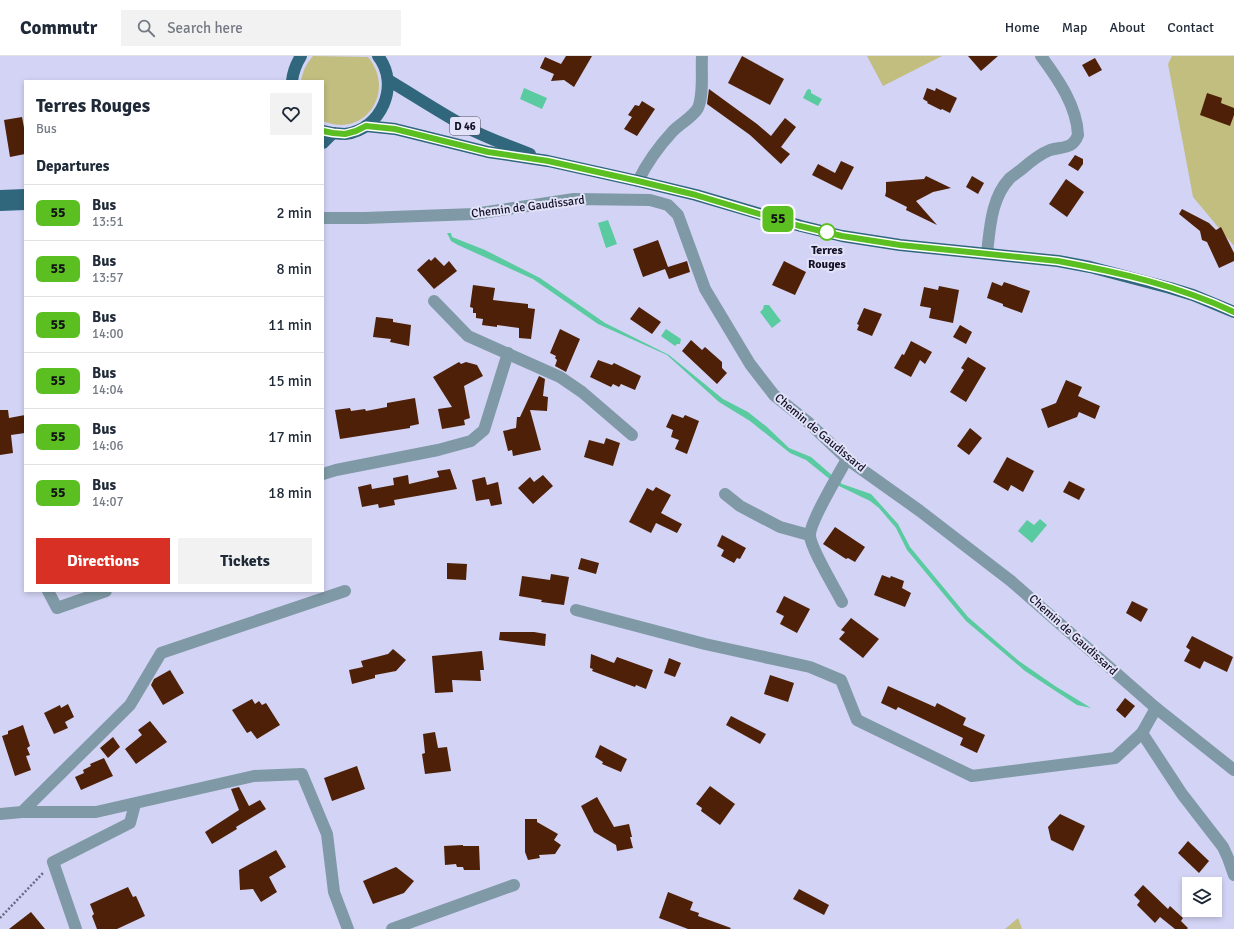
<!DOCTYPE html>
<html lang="en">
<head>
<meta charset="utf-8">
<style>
	:root { --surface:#fff; --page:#f2f2f3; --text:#1f2937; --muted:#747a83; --line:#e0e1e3; --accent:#d93025 }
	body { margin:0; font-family:Signika,sans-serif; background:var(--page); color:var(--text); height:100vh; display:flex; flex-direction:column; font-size:15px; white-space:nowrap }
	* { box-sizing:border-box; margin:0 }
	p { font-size:13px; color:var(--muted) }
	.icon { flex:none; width:22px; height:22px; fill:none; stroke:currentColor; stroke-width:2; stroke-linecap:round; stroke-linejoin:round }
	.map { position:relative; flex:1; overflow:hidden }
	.panel { position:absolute; left:24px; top:24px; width:300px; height:512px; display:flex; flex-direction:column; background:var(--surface); border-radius:0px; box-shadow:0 2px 6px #0003 }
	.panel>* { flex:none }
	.badge { padding:0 8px; border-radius:6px; font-size:14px; line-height:26px }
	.buttons { position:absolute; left:1182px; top:821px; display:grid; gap:8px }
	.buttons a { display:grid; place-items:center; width:40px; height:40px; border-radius:0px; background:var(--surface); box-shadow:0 2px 6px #0003; font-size:20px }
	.map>.badge { position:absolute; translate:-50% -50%; box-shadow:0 0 0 2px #fff }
	h2 { padding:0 12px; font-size:15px; line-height:36px }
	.round { display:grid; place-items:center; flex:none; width:42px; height:42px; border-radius:0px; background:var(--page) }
	.headline { display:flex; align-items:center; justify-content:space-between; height:68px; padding:0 12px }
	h1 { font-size:19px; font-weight:800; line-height:30px }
	.primary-button { display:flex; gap:8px; margin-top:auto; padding:8px 12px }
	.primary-button a { flex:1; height:46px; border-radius:0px; background:var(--accent); color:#fff; font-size:16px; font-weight:800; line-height:46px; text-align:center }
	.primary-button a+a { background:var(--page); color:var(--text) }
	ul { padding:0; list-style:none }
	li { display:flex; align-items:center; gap:12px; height:56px; padding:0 12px; border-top:1px solid var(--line) }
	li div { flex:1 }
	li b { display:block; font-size:15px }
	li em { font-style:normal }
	li .badge { min-width:44px; font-weight:700; text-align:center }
	header { display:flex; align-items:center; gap:24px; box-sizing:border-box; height:56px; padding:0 20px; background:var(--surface); border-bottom:1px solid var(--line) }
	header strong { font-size:19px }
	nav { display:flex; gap:22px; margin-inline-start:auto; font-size:14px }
	.search { width:280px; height:36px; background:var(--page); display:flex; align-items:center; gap:10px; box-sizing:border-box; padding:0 14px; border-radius:0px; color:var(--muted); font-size:15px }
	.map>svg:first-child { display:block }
	.green { fill:#c2be80 }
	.water { fill:#5acaa0 }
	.building { fill:#4e2007 }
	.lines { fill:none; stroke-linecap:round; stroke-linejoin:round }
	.path { stroke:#6a6983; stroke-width:2.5; stroke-dasharray:2 2; stroke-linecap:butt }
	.minor { stroke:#7f9aa6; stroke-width:12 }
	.major { stroke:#30677c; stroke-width:12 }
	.line-casing { stroke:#fff; stroke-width:9 }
	.line { stroke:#5bbf21; stroke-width:6 }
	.stop-dot { fill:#fff; stroke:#5bbf21; stroke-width:2 }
	.labels { text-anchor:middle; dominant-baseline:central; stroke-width:4; stroke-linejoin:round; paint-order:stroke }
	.shield { fill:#e2e2f9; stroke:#515065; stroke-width:1 }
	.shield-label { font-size:11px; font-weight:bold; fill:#131125 }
	.street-label { font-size:12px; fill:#131125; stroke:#e2e2f9 }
	.stop-label { font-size:12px; font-weight:bold; fill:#131125; stroke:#e2e2f9 }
</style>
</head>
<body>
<header>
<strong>Commutr</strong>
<div class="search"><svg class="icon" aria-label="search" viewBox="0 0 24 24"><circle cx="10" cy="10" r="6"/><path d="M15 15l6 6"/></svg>Search here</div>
<nav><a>Home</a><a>Map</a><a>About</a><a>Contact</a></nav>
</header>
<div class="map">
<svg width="1234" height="873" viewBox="0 0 1234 873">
	<rect width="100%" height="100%" fill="#d3d3f5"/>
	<g class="green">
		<path d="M 313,0 L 368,1 C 397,36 364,83 323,65 L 323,25 L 301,25 C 303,15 306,8 313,0 Z"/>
		<path d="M 867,0 L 942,0 L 883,30 Z"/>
		<path d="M 1172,0 L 1234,0 L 1234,190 L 1193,141 L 1168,8 Z"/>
		<path d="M 1018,862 L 1022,873 L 1005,873 Z"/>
	</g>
	<g class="water">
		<path d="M 524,32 L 547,42 L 542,53 L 520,43 Z"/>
		<path d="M 809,33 L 811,34 L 811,37 L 822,43 L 818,50 L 803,42 L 807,34 Z"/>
		<path d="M 608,164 L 617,188 L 606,192 L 598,167 Z"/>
		<path d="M 447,177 L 451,177 L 452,181 L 485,194 L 540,222 L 605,267 L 669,299 L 723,343 L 748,356 L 767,371 L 789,392 L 811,401 L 842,428 L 871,438 L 898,468 L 910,491 L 968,561 L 1019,605 L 1055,630 L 1091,652 L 1077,649 L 1025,615 L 966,565 L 907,494 L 896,472 L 879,452 L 870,445 L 837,429 L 806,404 L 790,397 L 750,365 L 719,346 L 667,299 L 598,268 L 533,223 L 458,189 L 451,185 Z"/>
		<path d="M 764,249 L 769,249 L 781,265 L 772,272 L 760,256 L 763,253 Z"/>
		<path d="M 666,273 L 681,283 L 680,288 L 677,288 L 675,290 L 661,280 Z"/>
		<path d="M 1040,463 L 1047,469 L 1032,487 L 1018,475 L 1027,464 L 1034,469 Z"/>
	</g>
	<g class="building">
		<path d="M 566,0 L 592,0 L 574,31 L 564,24 L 551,25 L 554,18 L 540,12 L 545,1 L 561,8 Z"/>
		<path d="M 742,0 L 784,23 L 770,49 L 728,27 Z"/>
		<path d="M 968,0 L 998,0 L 981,15 Z"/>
		<path d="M 1095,2 L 1102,14 L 1089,21 L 1082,9 Z"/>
		<path d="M 927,32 L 935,35 L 936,32 L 957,42 L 950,57 L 942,53 L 941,54 L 927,47 L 928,46 L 923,43 Z"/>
		<path d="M 709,33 L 757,68 L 771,80 L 785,62 L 796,71 L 781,91 L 790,98 L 781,108 L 750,79 L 707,48 Z"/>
		<path d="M 1207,37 L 1222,42 L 1221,47 L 1234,52 L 1234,59 L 1230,70 L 1200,59 Z"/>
		<path d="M 642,45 L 655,53 L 637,80 L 624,73 L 632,61 L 628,59 L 635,49 L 639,50 Z"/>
		<path d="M 22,61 L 25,77 L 25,98 L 10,101 L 4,64 Z"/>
		<path d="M 1075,99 L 1083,103 L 1083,108 L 1078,115 L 1068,109 Z"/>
		<path d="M 841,105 L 854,111 L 842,134 L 812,119 L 818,108 L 835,117 Z"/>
		<path d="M 926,120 L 951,132 L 933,136 L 916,145 L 937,169 L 906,154 L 907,151 L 885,140 L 886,136 L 886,126 L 924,123 Z"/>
		<path d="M 972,120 L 984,127 L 978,138 L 966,131 Z"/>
		<path d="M 1066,123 L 1084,136 L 1067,161 L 1049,148 Z"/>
		<path d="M 1182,153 L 1209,167 L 1216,174 L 1221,171 L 1234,197 L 1234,205 L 1219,212 L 1207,186 L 1202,184 L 1200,175 L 1179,158 Z"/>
		<path d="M 658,184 L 668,211 L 687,205 L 690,216 L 669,223 L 665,213 L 643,221 L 633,193 Z"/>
		<path d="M 435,201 L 444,210 L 449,205 L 457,215 L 434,233 L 417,214 L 429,203 L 431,205 Z"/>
		<path d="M 784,205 L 806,216 L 795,239 L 772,229 Z"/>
		<path d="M 992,226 L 1002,230 L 1004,226 L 1030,235 L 1022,257 L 1003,250 L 1003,248 L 987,242 Z"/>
		<path d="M 473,229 L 495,232 L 493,244 L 528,248 L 528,252 L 535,253 L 531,283 L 519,282 L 519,272 L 497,269 L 497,271 L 482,269 L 483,263 L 476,262 L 476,257 L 473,257 L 473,252 L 470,251 Z"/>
		<path d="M 939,230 L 959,234 L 953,267 L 929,262 L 931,252 L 920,250 L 924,231 L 938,234 Z"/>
		<path d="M 639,251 L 661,266 L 652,278 L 630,263 Z"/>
		<path d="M 864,252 L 882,258 L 872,280 L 857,274 L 859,269 L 857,268 Z"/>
		<path d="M 376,261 L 393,263 L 393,266 L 411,269 L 409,290 L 390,286 L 391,283 L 373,281 Z"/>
		<path d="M 960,269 L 972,276 L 966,288 L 953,281 Z"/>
		<path d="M 560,273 L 580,283 L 566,316 L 555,310 L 557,304 L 555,302 L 556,300 L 550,297 Z"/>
		<path d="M 691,284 L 702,294 L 705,291 L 722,306 L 722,312 L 727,317 L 717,328 L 682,295 Z"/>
		<path d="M 911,285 L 932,296 L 925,308 L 920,304 L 911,321 L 894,312 L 902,298 L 904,299 Z"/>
		<path d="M 968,301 L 986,312 L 966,346 L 950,336 L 964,314 L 961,312 Z"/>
		<path d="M 598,304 L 612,309 L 614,307 L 641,320 L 635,334 L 621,328 L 619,331 L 613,328 L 611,331 L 590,321 Z"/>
		<path d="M 459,306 L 461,308 L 466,306 L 477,309 L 483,320 L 464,330 L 470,362 L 464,364 L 465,369 L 442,373 L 438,353 L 452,351 L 433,321 Z"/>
		<path d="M 539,320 L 545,323 L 543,340 L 548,341 L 547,355 L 530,354 L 541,394 L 513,400 L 512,394 L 508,395 L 503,375 L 516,372 L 517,361 L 520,361 Z"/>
		<path d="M 1066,324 L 1082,331 L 1078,340 L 1100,350 L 1095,363 L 1079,356 L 1077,361 L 1048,372 L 1041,353 L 1056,347 Z"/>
		<path d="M 415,342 L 419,368 L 410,370 L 410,372 L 340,383 L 335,354 L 350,352 L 351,355 L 365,353 L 366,355 L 387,351 L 387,347 Z"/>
		<path d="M 0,354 L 8,354 L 9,362 L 25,359 L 25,377 L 11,379 L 13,397 L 0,399 Z"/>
		<path d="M 672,358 L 683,362 L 685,359 L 699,365 L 687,398 L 675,393 L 679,384 L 671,381 L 673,374 L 666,371 Z"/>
		<path d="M 970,372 L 982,382 L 969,399 L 957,390 Z"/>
		<path d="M 606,382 L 620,387 L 613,410 L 584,401 L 589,384 L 604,388 Z"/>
		<path d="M 1007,401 L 1034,415 L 1023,436 L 1011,429 L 1008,435 L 993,426 Z"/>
		<path d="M 450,413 L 457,433 L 394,444 L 395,449 L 379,452 L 378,448 L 362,451 L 358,431 L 371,428 L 372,433 L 394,429 L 393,422 L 408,419 L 409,428 L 439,421 L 437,415 Z"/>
		<path d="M 543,419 L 553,430 L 533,448 L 518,432 L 530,421 L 534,426 Z"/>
		<path d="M 485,421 L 487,429 L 498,426 L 502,448 L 491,450 L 489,443 L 476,445 L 472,424 Z"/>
		<path d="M 1069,425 L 1085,433 L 1079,444 L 1063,436 Z"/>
		<path d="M 656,431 L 671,439 L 661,457 L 682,468 L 677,477 L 656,467 L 651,477 L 629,466 L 647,432 L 653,435 Z"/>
		<path d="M 835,471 L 865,491 L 855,506 L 848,502 L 846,503 L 823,488 Z"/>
		<path d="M 722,479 L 746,492 L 740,503 L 737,502 L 734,507 L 721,500 L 724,494 L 717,490 Z"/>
		<path d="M 581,502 L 599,507 L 596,518 L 578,513 Z"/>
		<path d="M 447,507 L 467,508 L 466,524 L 447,523 Z"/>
		<path d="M 551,518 L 569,521 L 564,549 L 541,546 L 542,544 L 519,540 L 522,520 L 550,524 Z"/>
		<path d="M 882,519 L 890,522 L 891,520 L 904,525 L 902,532 L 911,537 L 905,551 L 874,539 Z"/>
		<path d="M 784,540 L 810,553 L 797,577 L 780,568 L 784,560 L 776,556 Z"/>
		<path d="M 1132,545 L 1148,553 L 1141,566 L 1126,557 Z"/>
		<path d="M 851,562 L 879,583 L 863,602 L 839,583 L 845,576 L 841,574 Z"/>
		<path d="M 500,576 L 534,576 L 546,578 L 545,590 L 499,584 Z"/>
		<path d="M 1192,580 L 1233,601 L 1227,616 L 1204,605 L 1200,613 L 1184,605 L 1190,594 L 1186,591 Z"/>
		<path d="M 393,593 L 406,604 L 396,615 L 375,619 L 375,622 L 352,628 L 349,614 L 363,611 L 361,605 L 388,598 Z"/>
		<path d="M 482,595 L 484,614 L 480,614 L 481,625 L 452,624 L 453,636 L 435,637 L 432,600 Z"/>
		<path d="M 591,598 L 614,607 L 617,601 L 653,614 L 646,633 L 636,629 L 635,631 L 592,615 L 593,613 L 590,612 Z"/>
		<path d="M 669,602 L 681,607 L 675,621 L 664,617 Z"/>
		<path d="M 170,614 L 184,637 L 163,649 L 151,629 L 154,623 Z"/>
		<path d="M 770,619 L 794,627 L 788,646 L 764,638 Z"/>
		<path d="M 888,630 L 935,651 L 937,647 L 966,662 L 963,669 L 985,679 L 977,697 L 960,689 L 963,682 L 898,651 L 896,654 L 881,647 Z"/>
		<path d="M 1125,642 L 1135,650 L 1125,662 L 1116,654 Z"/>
		<path d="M 252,643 L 255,648 L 259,645 L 262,649 L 266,647 L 280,669 L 257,683 L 251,675 L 247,677 L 232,654 Z"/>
		<path d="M 68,648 L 74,661 L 65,666 L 68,672 L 54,678 L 44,657 L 60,649 L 61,652 Z"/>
		<path d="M 731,660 L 766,678 L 760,688 L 726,669 Z"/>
		<path d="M 150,665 L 167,686 L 136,708 L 125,693 L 142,679 L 138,674 Z"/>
		<path d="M 23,669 L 30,690 L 27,692 L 30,699 L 26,700 L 31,714 L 15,720 L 2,680 L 8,678 L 8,675 Z"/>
		<path d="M 435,676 L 438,692 L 447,691 L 451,715 L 425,718 L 422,698 L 425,697 L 423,678 Z"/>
		<path d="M 113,681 L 120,691 L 108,702 L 100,692 Z"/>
		<path d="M 600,689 L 627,703 L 621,716 L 602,708 L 603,706 L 595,701 Z"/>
		<path d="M 104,702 L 113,720 L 81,734 L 75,721 L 84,717 L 83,714 L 91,710 L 90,708 Z"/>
		<path d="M 357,710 L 365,733 L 332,745 L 324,722 Z"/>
		<path d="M 710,730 L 735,748 L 720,769 L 701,755 L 702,752 L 696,748 Z"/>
		<path d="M 239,731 L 249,750 L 260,744 L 266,753 L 236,771 L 237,773 L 212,788 L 205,776 L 239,754 L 231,733 Z"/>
		<path d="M 597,741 L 614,771 L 629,768 L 632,781 L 630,781 L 633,792 L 617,795 L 616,789 L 594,776 L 581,750 Z"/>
		<path d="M 1060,758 L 1085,770 L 1073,795 L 1051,784 L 1048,771 Z"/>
		<path d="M 525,763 L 537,763 L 537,766 L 558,778 L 554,784 L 561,789 L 555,798 L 539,799 L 540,802 L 528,804 L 525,796 Z"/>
		<path d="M 1188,785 L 1209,805 L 1199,817 L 1178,797 Z"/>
		<path d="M 463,789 L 463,790 L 479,790 L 480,814 L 464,814 L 463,811 L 457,811 L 456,808 L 445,809 L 444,790 Z"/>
		<path d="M 276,794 L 286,811 L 269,821 L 277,836 L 261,846 L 253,833 L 240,834 L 239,814 Z"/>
		<path d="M 396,811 L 414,825 L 404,837 L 373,848 L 363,825 Z"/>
		<path d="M 1143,829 L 1168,853 L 1170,850 L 1183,862 L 1181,865 L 1188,872 L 1187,873 L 1175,873 L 1160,861 L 1155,867 L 1137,849 L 1140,845 L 1134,839 Z"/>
		<path d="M 128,831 L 133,841 L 136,840 L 145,860 L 117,873 L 97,873 L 92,860 L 94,858 L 90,848 Z"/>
		<path d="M 799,833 L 829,849 L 824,859 L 793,843 Z"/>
		<path d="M 668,836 L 693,846 L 690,854 L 699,857 L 698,860 L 731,872 L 730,873 L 688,873 L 659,862 Z"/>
		<path d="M 31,856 L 45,873 L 9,873 Z"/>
	</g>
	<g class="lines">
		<path class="path" d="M 0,862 L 43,817"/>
		<g class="minor">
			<path d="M 638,125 C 647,107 660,89 673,75 C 681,67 693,61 698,52 C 704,38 701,15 702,0"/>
			<path d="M 323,162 L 365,162 L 474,158 L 574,143 L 650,144 L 668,149 L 678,159 L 705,233 L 750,308 L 774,339 L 809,367 L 847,403 L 920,455 L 1011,525 L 1156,652 L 1234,714"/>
			<path d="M 987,197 C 990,172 991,142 1010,122 C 1014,119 1018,116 1022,113 C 1031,105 1040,98 1050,94 C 1063,90 1072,94 1078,79 C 1077,50 1058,23 1041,0"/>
			<path d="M 434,245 L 468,280 L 560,321 L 582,336 L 632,379"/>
			<path d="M 323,418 L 336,414 L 438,394 L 471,385 L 484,374 L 508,297"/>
			<path d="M 725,438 L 740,450 L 780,471 L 809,479"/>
			<path d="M 48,535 L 57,552 L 106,535"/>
			<path d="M 842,546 C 835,532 811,493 810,480 C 809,467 840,416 847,403"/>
			<path d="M 576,554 L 705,588 L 810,611 L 841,624 L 857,664 L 972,720 L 1115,702 L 1142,677"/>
			<path d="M 1156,652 L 1142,677 L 1182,738 L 1223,791 L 1228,802 L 1234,819"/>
			<path d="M 22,756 L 96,756 L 254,720 L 302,718 L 327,778 L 334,836 L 348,873"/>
			<path d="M 0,758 L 22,756 L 130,649 L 161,597 L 345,535"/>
			<path d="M 76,873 L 53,806 L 130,767 L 135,748"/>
			<path d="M 392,873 L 514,829"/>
		</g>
		<g class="major">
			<path d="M 388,24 C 415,40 442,58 470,73 C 489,83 510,90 530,98"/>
			<path d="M 292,25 C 293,16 296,8 301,0"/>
			<path d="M 366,70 L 395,73 L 488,96 L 548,105 L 638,125 L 696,139 L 801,170 L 842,180 L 900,189 L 1058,205 L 1090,211 L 1170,232 L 1193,239 L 1234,256"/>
			<path d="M 323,75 C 330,77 337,78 345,78 C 381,74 401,29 378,0"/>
			<path d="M 323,87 L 333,77"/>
			<path d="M 0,140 L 25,139"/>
			<path d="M 0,149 L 25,148"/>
		</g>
	</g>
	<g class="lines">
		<defs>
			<path id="line" d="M 323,75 L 333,77 L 345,78 L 356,75 L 366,70 L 395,73 L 488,96 L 548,105 L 638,125 L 696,139 L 800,170 L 842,180 L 900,189 L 1058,205 C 1118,216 1179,230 1234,256"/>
		</defs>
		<use href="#line" class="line-casing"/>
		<use href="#line" class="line"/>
	</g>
	<circle class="stop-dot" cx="827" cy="176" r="8"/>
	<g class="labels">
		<rect class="shield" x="450" y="61" width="30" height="18" rx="3"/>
		<g class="shield-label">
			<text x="465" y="70">D 46</text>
		</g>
		<g class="street-label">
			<text transform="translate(528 151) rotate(-7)">Chemin de Gaudissard</text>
			<text transform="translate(820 377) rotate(40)">Chemin de Gaudissard</text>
			<text transform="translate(1073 579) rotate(42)">Chemin de Gaudissard</text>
		</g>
		<g class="stop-label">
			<text x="827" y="194">Terres<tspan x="827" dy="14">Rouges</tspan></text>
		</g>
	</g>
</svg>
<div class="buttons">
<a><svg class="icon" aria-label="layers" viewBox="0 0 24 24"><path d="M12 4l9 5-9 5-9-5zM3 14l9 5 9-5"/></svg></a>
</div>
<b class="badge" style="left:778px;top:163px;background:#5bbf21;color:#111">55</b>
<section class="panel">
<div class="headline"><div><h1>Terres Rouges</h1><p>Bus</p></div><a class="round"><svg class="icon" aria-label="heart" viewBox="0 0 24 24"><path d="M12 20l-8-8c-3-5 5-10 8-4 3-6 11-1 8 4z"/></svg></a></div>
<h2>Departures</h2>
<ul>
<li><span class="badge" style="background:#5bbf21;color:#111">55</span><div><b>Bus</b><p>13:51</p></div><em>2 min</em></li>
<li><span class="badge" style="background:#5bbf21;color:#111">55</span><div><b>Bus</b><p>13:57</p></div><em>8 min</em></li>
<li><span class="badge" style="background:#5bbf21;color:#111">55</span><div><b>Bus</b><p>14:00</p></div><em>11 min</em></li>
<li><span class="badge" style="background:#5bbf21;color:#111">55</span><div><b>Bus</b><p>14:04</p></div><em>15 min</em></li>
<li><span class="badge" style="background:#5bbf21;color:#111">55</span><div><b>Bus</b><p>14:06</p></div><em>17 min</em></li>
<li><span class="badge" style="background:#5bbf21;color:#111">55</span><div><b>Bus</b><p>14:07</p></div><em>18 min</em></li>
</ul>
<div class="primary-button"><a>Directions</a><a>Tickets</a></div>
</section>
</div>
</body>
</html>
